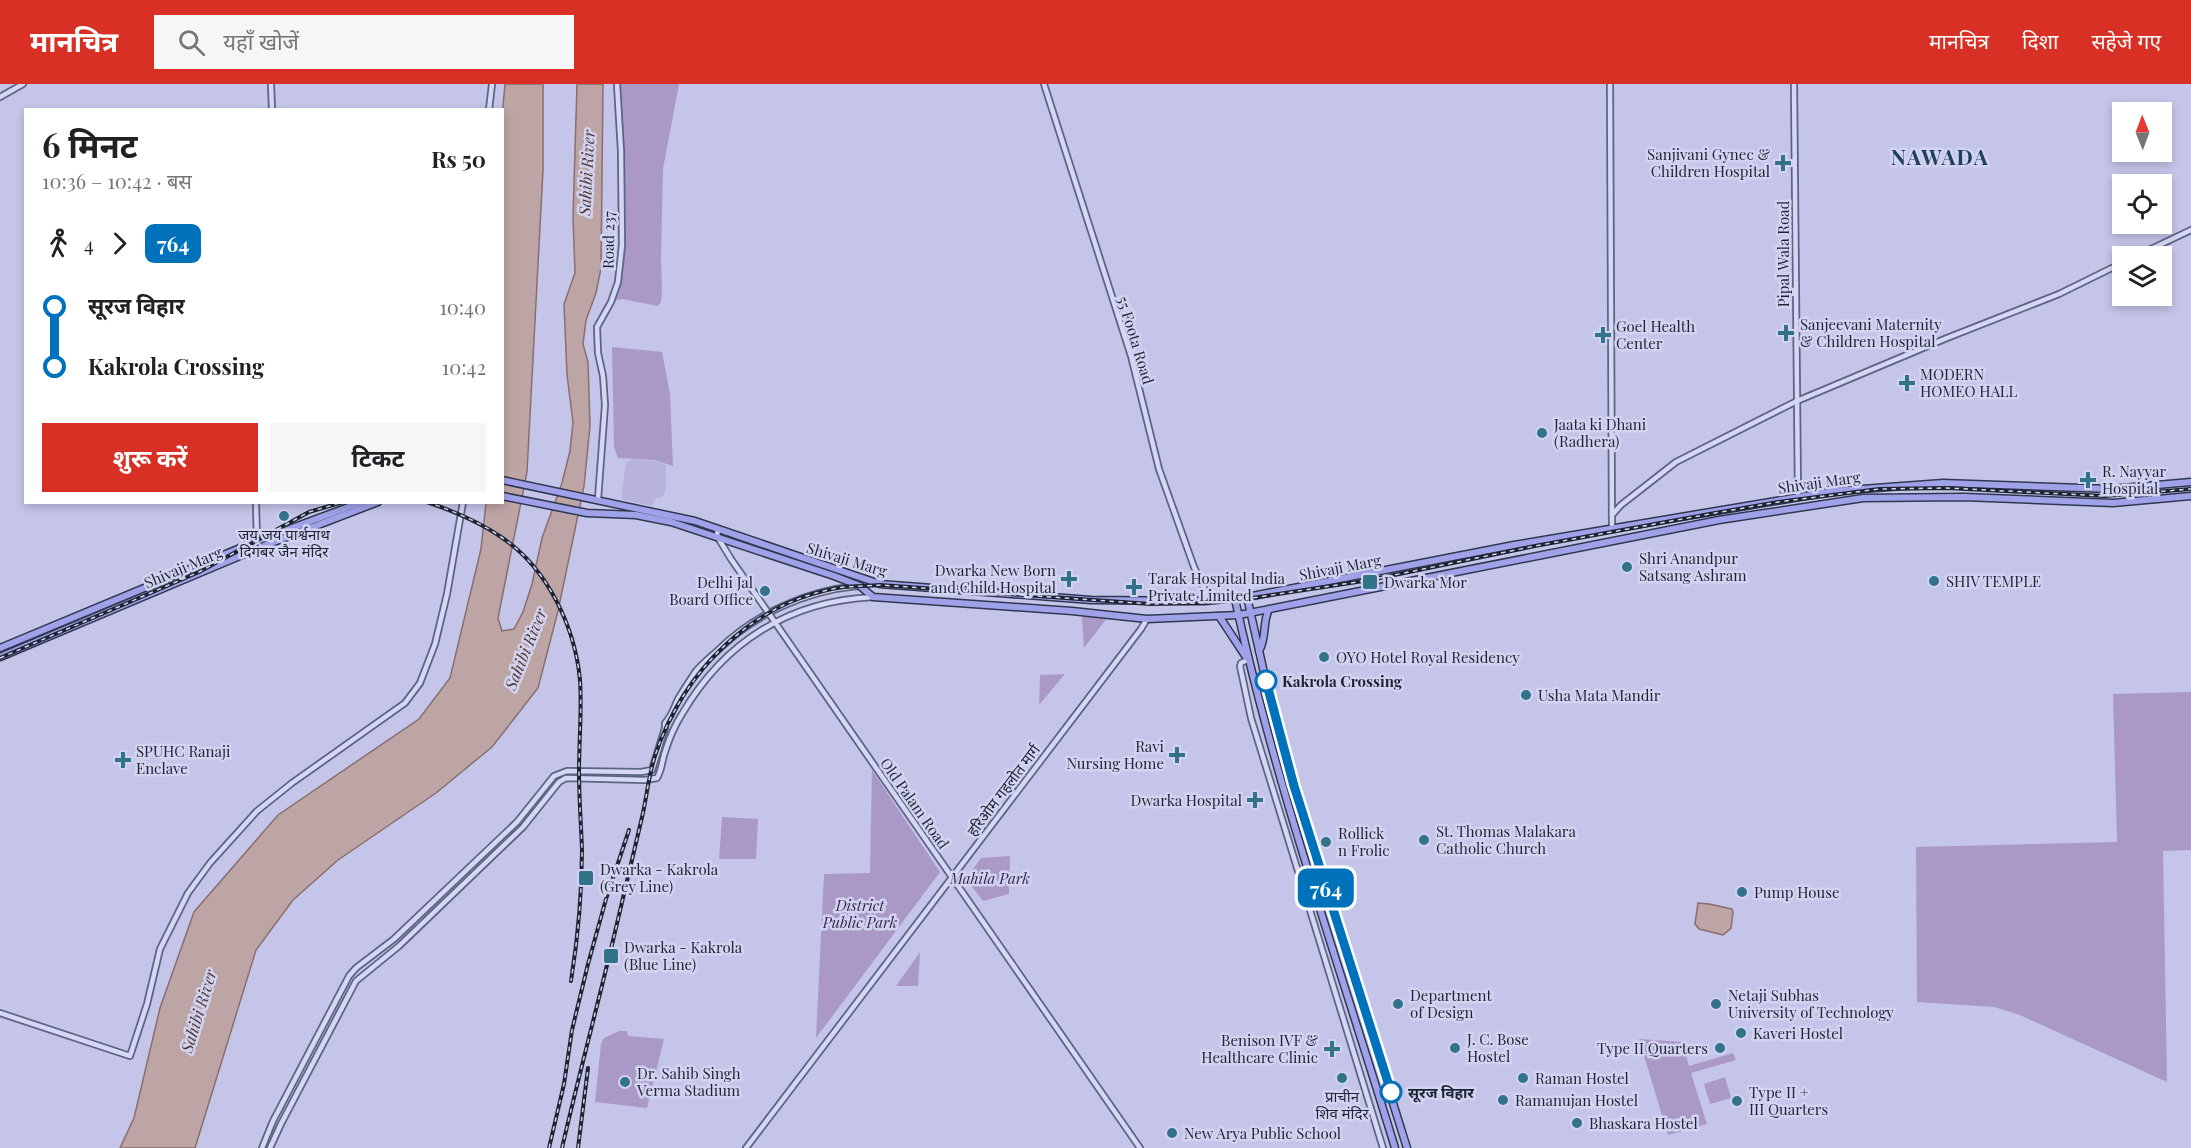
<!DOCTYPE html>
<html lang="hi">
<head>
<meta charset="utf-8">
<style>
	:root { --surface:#fff; --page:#f6f6f6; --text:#202124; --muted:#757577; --accent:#d93025 }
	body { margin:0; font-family:"Playfair Display","Noto Sans Devanagari",serif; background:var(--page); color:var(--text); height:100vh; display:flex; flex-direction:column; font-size:22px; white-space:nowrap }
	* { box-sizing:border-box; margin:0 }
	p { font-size:20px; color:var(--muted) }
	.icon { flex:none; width:33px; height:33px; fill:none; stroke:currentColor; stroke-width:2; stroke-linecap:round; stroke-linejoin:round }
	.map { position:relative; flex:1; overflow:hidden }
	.sheet { position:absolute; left:24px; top:24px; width:480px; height:396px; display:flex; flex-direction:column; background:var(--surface); border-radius:0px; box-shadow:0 3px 9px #0003 }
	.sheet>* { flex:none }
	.badge { padding:0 12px; border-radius:9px; font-size:21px; line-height:39px }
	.needle { width:39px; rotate:359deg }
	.fabs { position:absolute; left:2112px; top:18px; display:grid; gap:12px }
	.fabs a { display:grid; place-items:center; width:60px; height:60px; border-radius:0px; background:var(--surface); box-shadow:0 3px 9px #0003; font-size:30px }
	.map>.badge { position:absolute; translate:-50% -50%; box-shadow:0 0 0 3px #fff }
	.legs { display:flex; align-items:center; gap:9px; height:66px; padding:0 18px; font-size:20px }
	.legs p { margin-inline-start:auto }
	.summary { display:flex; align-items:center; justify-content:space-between; height:102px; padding:0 18px }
	h1 { font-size:33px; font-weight:700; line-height:45px }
	.action { display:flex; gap:12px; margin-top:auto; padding:12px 18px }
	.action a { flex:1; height:69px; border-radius:0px; background:var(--accent); color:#fff; font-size:24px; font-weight:700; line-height:69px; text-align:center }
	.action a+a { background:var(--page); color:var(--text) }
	ul { padding:0 18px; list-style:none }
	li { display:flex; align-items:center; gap:21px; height:60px; font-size:22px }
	li i { display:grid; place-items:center; width:9px; height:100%; margin:0 8px; background:currentColor }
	li i::after { content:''; width:15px; height:15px; margin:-8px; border:4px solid; border-radius:50%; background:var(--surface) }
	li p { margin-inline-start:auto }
	li:first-child i { background:linear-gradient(#0000 50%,currentColor 0) }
	li:last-child i { background:linear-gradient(currentColor 50%,#0000 0) }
	header { display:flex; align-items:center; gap:36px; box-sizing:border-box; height:84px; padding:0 30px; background:var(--accent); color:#fff }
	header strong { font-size:28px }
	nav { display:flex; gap:33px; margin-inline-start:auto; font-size:21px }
	.search { width:420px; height:54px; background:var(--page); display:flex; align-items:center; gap:15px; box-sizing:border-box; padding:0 21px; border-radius:0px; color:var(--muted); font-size:22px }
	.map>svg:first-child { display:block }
	.farmland { fill:#b7b2de }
	.green { fill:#aa99c6 }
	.water { fill:#bda5a6; stroke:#896e6d; stroke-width:1.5 }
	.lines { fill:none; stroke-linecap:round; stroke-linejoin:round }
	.minor-casing { stroke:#5c6482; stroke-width:8 }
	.major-casing { stroke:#303850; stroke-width:9 }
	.minor { stroke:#d6d7f5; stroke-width:4.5 }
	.major { stroke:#9fa2e9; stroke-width:6 }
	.rail-casing { stroke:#1f2433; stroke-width:4 }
	.rail { stroke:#d2d3f1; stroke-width:1.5; stroke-dasharray:4.5; stroke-linecap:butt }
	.line-1-casing { stroke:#fff; stroke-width:14 }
	.line-1 { stroke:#0072bc; stroke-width:9 }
	.poi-dot { fill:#32738a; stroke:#d2d3f1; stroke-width:2 }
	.stop-1-dot { fill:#fff; stroke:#0072bc; stroke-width:3 }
	.labels { text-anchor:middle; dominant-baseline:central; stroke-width:5; stroke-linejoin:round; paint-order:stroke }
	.poi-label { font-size:15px; fill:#1f2433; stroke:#d2d3f1; text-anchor:start }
	.street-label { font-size:15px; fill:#1f2433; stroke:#d2d3f1 }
	.stop-label { font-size:15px; font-weight:bold; fill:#1f2433; stroke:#d2d3f1; text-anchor:start }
	.park-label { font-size:15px; font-style:italic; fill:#3b274d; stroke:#d2d3f1 }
	.water-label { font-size:16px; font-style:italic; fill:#51362f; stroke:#d2d3f1 }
	.district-label { font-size:21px; font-weight:bold; letter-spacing:1.5px; fill:#22405b; stroke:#d2d3f1 }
</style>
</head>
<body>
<header>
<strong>मानचित्र</strong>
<div class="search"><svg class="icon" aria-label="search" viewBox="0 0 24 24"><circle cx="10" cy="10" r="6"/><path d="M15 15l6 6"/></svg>यहाँ खोजें</div>
<nav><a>मानचित्र</a><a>दिशा</a><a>सहेजे गए</a></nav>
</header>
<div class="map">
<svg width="2191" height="1064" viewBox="0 0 2191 1064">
	<rect width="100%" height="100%" fill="#c4c5e9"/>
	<path class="farmland" d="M 634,375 L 657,377 L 666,381 L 666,405 L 662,414 L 656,414 L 652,422 L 621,415 L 626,378 Z"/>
	<g class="green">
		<path d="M 618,0 L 679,0 L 663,85 L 661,175 L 662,206 L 661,218 L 658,222 L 622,215 L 613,217 L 621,196 Z"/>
		<path d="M 612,263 L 662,268 L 670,310 L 673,382 L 655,376 L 618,374 L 614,363 Z"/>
		<path d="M 1107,532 L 1107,534 L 1084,564 L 1082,533 Z"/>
		<path d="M 1065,590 L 1039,621 L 1040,591 Z"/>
		<path d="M 2191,608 L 2191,766 L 2163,767 L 2167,998 L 2020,931 L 1994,923 L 1917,918 L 1916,763 L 2117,758 L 2113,610 Z"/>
		<path d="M 872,686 L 940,788 L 816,954 L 824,790 L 870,789 Z"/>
		<path d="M 722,733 L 758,735 L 756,775 L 719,775 Z"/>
		<path d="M 1010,772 L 1009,810 L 983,817 L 966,795 L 981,774 Z"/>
		<path d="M 920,868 L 918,902 L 896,902 Z"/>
		<path d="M 619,947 L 627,947 L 628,952 L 664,955 L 647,1024 L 595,1018 L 601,960 L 604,954 Z"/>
		<path d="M 1639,955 L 1682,958 L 1689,982 L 1733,969 L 1736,976 L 1691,989 L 1707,1040 L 1668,1051 Z"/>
		<path d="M 1725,993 L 1731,1014 L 1710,1020 L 1704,1000 Z"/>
	</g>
	<g class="water">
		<path d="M 505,0 L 543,0 L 543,86 L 527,388 L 498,534 L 502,547 L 514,545 L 523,528 L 532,500 L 542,454 L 562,399 L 570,367 L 573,338 L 567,291 L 564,220 L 575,189 L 573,133 L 577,0 L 603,0 L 601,184 L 596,209 L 586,236 L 583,260 L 588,278 L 590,342 L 584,402 L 558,527 L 538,604 L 492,663 L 436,709 L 338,776 L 293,816 L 256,866 L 195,1064 L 120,1064 L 134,1034 L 160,924 L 194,828 L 278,731 L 419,635 L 450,594 L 481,465 L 486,419 L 502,418 L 502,33 Z"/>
		<path d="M 1698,819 L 1709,820 L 1732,825 L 1733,828 L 1731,844 L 1723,851 L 1699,845 L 1695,840 Z"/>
	</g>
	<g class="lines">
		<defs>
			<g id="minor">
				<path d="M 271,0 L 272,26"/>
				<path d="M 1044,0 L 1131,272 L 1159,385 L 1194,483 L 1210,517"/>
				<path d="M 1610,0 L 1612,444"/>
				<path d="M 1794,0 L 1798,412"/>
				<path d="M 0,13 L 23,0"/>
				<path d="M 489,26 L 492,0"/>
				<path d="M 2136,172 L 2191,146"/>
				<path d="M 598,415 L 605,321 L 603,292 L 598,269 L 597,243 L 611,218 L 618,198 L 622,161 L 621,67 L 617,0"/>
				<path d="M 256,418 L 257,459"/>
				<path d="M 1612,431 L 1621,421 L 1676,378 L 1797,317 L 1947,254 L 2059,210 L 2122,179"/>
				<path d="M 718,445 L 717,452 L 731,475 L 1140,1064"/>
				<path d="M 1249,575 L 1241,579 L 1240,582 L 1251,634 L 1383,1064"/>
				<path d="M 0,929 L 130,972 L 147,920 L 160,865 L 188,809 L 210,779 L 257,727 L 292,699 L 405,619 L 420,599 L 435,560 L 447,510 L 463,418"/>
				<path d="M 262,1064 L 273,1037 L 349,892 L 356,884 L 394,855 L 517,738 L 554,692 L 567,687 L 641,688 L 652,686 L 665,644 L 665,639 C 672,632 674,623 678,615 C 684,605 690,596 696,587 C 702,580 709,574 716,568 C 753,531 804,507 857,502"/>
				<path d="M 270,1064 L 281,1040 L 356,897 L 399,862 L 523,743 L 559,698 L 566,694 L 645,696 L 657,694 C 662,686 662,676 665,668 C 669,655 675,641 682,630 C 724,558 789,517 873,513"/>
				<path d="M 746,1064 L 1141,545 L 1147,535"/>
			</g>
			<g id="major">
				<path d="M 502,396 L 695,437 L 880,500 L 1091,516 L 1205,517 L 1247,513 L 1514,461 L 1835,407 L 1943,399 L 2111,405 L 2191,398"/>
				<path d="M 502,412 L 587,429 L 636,431 L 671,438 L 834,492 L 860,502 L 873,513 L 1072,527 L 1147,535 L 1239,531 L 1719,436 L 1863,414 L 1964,413 L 2113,419 L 2191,412"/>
				<path d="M 1247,513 L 1267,602 L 1294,702 L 1407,1064"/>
				<path d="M 1235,515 C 1275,701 1340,882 1395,1064"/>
				<path d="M 1219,532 L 1246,573"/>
				<path d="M 0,564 L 257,457 L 362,418"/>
				<path d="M 1259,567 C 1267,554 1262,539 1269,525"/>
				<path d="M 0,573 L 266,461 L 378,418"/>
			</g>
		</defs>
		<use href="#minor" class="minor-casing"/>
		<use href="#major" class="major-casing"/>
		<use href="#minor" class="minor"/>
		<use href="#major" class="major"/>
		<defs>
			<g id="rail">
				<path d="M 427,418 C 453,427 478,437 501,453 C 547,483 575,543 580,596 C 582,627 579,657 579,688 C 579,713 581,739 582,765 C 582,809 578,853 571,897"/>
				<path d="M 0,574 L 199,488 L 309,428 L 343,418"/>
				<path d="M 549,1064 L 564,1000 L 572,946 L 588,880 L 606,815 L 629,746"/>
				<path d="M 562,1064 C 580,986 601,909 619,831 C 627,797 635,763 643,729 C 647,710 649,690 655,672 C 683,587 753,516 844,503 C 856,502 869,502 880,501 L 1150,520 L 1200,519 L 1239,516 L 1370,496 L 1535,462 L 1704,431 L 1778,418 L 1879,405 L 1947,404 L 2105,412 L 2191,405"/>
				<path d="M 578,1064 L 588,984"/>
			</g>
		</defs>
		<use href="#rail" class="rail-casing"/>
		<use href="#rail" class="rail"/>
	</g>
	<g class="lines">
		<defs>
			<path id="line-1" d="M 1266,597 L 1294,702 L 1391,1008"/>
		</defs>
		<use href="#line-1" class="line-1-casing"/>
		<use href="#line-1" class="line-1"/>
	</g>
	<g class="poi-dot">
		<path d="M1780 70h6v6h6v6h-6v6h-6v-6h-6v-6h6z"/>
		<path d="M1783 240h6v6h6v6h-6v6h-6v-6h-6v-6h6z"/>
		<path d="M1600 242h6v6h6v6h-6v6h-6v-6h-6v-6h6z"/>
		<path d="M1904 290h6v6h6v6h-6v6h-6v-6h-6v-6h6z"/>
		<circle cx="1542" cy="349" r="6"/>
		<path d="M2085 387h6v6h6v6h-6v6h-6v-6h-6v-6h6z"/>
		<circle cx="284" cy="432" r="6"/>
		<circle cx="1627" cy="483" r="6"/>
		<path d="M1066 486h6v6h6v6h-6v6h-6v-6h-6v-6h6z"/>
		<circle cx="1934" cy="497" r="6"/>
		<rect x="1362" y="490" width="16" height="16" rx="3"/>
		<path d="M1131 494h6v6h6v6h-6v6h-6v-6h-6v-6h6z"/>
		<circle cx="765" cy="507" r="6"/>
		<circle cx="1324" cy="573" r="6"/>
		<circle cx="1526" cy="611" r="6"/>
		<path d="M1174 662h6v6h6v6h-6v6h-6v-6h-6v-6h6z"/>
		<path d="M120 667h6v6h6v6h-6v6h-6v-6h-6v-6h6z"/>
		<path d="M1252 707h6v6h6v6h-6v6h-6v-6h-6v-6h6z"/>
		<circle cx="1424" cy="756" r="6"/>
		<circle cx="1326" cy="758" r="6"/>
		<rect x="578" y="786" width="16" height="16" rx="3"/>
		<circle cx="1742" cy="808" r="6"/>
		<rect x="603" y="864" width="16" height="16" rx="3"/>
		<circle cx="1398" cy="920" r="6"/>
		<circle cx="1716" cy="920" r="6"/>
		<circle cx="1741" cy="949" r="6"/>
		<circle cx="1455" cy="964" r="6"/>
		<circle cx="1720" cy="964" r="6"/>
		<path d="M1329 956h6v6h6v6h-6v6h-6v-6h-6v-6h6z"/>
		<circle cx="1342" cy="994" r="6"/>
		<circle cx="1523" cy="994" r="6"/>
		<circle cx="625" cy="998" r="6"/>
		<circle cx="1503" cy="1016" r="6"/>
		<circle cx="1737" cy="1017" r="6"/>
		<circle cx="1577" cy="1039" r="6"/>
		<circle cx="1172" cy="1049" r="6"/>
	</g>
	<g class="stop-1-dot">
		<circle cx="1266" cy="597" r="10"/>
		<circle cx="1391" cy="1008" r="10"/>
	</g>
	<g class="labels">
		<g class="poi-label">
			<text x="1770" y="70" text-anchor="end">Sanjivani Gynec &amp;<tspan x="1770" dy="17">Children Hospital</tspan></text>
			<text x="1800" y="240">Sanjeevani Maternity<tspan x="1800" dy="17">&amp; Children Hospital</tspan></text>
			<text x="1616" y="242">Goel Health<tspan x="1616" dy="17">Center</tspan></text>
			<text x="1920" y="290">MODERN<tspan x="1920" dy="17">HOMEO HALL</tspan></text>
			<text x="1554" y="340">Jaata ki Dhani<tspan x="1554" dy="17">(Radhera)</tspan></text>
			<text x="2102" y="387">R. Nayyar<tspan x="2102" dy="17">Hospital</tspan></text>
			<text x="284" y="450" text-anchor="middle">जय जय पार्श्वनाथ<tspan x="284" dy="17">दिगंबर जैन मंदिर</tspan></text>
			<text x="1639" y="474">Shri Anandpur<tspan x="1639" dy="17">Satsang Ashram</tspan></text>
			<text x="1056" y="486" text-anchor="end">Dwarka New Born<tspan x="1056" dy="17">and Child Hospital</tspan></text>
			<text x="1148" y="494">Tarak Hospital India<tspan x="1148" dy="17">Private Limited</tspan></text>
			<text x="1946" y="497">SHIV TEMPLE</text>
			<text x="753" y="498" text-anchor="end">Delhi Jal<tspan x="753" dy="17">Board Office</tspan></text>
			<text x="1384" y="498">Dwarka Mor</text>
			<text x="1336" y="573">OYO Hotel Royal Residency</text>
			<text x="1538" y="611">Usha Mata Mandir</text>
			<text x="1164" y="662" text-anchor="end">Ravi<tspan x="1164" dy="17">Nursing Home</tspan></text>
			<text x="136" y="667">SPUHC Ranaji<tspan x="136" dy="17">Enclave</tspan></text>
			<text x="1242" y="716" text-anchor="end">Dwarka Hospital</text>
			<text x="1436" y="747">St. Thomas Malakara<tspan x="1436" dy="17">Catholic Church</tspan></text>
			<text x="1338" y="749">Rollick<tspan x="1338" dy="17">n Frolic</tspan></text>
			<text x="600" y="785">Dwarka - Kakrola<tspan x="600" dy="17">(Grey Line)</tspan></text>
			<text x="1754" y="808">Pump House</text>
			<text x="624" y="863">Dwarka - Kakrola<tspan x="624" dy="17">(Blue Line)</tspan></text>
			<text x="1410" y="911">Department<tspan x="1410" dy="17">of Design</tspan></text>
			<text x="1728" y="911">Netaji Subhas<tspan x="1728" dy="17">University of Technology</tspan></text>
			<text x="1753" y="949">Kaveri Hostel</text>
			<text x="1467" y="955">J. C. Bose<tspan x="1467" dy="17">Hostel</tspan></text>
			<text x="1318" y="956" text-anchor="end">Benison IVF &amp;<tspan x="1318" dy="17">Healthcare Clinic</tspan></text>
			<text x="1708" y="964" text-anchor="end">Type II Quarters</text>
			<text x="637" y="989">Dr. Sahib Singh<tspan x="637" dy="17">Verma Stadium</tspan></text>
			<text x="1535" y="994">Raman Hostel</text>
			<text x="1749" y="1008">Type II +<tspan x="1749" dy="17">III Quarters</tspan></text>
			<text x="1342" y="1012" text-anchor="middle">प्राचीन<tspan x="1342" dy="17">शिव मंदिर</tspan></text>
			<text x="1515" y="1016">Ramanujan Hostel</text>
			<text x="1589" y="1039">Bhaskara Hostel</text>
			<text x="1184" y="1049">New Arya Public School</text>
		</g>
		<g class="street-label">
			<text transform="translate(608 156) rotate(-89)">Road 237</text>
			<text transform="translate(1783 170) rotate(-90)">Pipal Wala Road</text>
			<text transform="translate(1136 256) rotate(73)">55 Foota Road</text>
			<text transform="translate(1819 398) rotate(-8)">Shivaji Marg</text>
			<text transform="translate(847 475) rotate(17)">Shivaji Marg</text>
			<text transform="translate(183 483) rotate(-23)">Shivaji Marg</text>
			<text transform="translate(1340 483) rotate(-11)">Shivaji Marg</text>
			<text transform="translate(1003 706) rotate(-53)">हरिओम गहलोत मार्ग</text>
			<text transform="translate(915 719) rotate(55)">Old Palam Road</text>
		</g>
		<g class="stop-label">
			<text x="1282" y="597">Kakrola Crossing</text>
			<text x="1408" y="1008">सूरज विहार</text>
		</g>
		<g class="park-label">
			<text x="990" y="794">Mahila Park</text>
			<text x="860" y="821">District<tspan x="860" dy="17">Public Park</tspan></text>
		</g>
		<g class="water-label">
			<text transform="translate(586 89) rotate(-87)">Sahibi River</text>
			<text transform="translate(525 565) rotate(-68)">Sahibi River</text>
			<text transform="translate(198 927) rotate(-73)">Sahibi River</text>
		</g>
		<g class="district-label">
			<text x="1940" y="72">NAWADA</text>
		</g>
	</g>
</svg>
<div class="fabs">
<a><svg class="needle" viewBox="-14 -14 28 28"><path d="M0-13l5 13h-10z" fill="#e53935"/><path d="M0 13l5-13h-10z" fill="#757577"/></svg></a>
<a><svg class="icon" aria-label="locate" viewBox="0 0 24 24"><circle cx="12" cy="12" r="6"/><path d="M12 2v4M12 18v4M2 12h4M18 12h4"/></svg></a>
<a><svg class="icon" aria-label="layers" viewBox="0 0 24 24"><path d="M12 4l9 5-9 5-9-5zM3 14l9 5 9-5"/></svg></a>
</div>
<b class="badge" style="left:1326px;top:804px;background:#0072bc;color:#fff">764</b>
<section class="sheet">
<div class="summary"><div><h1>6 मिनट</h1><p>10:36 – 10:42 · बस</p></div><b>Rs 50</b></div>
<div class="legs"><svg class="icon" aria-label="walk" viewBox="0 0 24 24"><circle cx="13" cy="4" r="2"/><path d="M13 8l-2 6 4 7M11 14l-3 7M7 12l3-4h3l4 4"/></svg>4<svg class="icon" aria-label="forward" viewBox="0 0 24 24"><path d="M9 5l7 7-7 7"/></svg><b class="badge" style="background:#0072bc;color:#fff">764</b></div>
<ul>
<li><i style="color:#0072bc"></i><b>सूरज विहार</b><p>10:40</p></li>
<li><i style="color:#0072bc"></i><b>Kakrola Crossing</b><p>10:42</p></li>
</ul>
<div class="action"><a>शुरू करें</a><a>टिकट</a></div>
</section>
</div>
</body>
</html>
